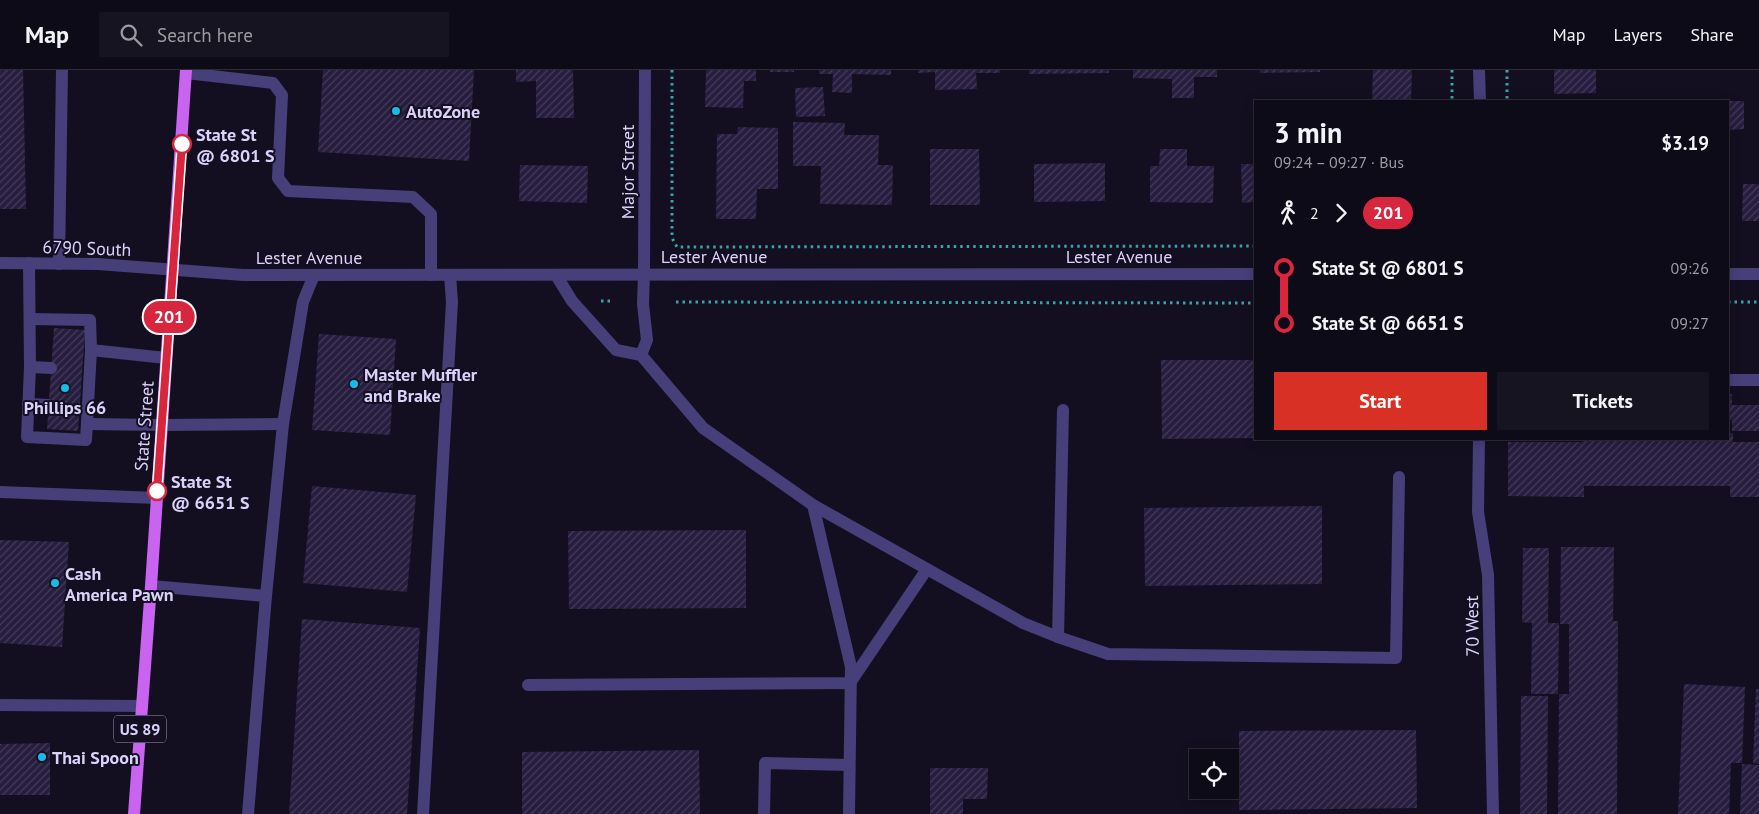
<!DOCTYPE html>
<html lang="en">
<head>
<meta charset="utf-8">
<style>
	:root { --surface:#0e0b18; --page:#171421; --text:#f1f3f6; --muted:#9b9ba2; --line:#2e2b37; --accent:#d93025 }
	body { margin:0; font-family:"PT Sans",sans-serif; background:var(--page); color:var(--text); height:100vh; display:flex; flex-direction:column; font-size:19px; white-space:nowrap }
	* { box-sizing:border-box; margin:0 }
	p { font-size:16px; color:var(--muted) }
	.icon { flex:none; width:28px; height:28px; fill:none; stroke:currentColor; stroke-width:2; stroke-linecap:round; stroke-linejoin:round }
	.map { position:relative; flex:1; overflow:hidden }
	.details { position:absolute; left:1254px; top:30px; width:475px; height:340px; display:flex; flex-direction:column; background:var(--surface); border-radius:0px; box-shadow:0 2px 12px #0003,0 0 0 1px var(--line) }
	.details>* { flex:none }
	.badge { padding:0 10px; border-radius:16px; font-size:18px; line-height:32px }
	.buttons { position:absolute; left:1189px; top:679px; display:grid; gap:10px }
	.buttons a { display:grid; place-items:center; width:50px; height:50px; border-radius:0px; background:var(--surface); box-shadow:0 2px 12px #0003,0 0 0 1px var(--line); font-size:25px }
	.map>.badge { position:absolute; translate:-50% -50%; box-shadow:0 0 0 2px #fff }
	.legs { display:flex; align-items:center; gap:8px; height:55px; padding:0 20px; font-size:16px }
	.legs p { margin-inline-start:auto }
	.overview { display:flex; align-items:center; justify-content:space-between; height:85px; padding:0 20px }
	h1 { font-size:28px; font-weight:700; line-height:38px }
	.button { display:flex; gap:10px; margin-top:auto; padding:10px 20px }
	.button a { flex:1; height:58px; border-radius:0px; background:var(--accent); color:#fff; font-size:20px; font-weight:700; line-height:58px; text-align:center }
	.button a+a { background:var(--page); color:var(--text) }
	ul { padding:0 20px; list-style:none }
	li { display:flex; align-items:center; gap:18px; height:55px; font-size:19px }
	li i { display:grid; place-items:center; width:8px; height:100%; margin:0 6px; background:currentColor }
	li i::after { content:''; width:12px; height:12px; margin:-6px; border:4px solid; border-radius:50%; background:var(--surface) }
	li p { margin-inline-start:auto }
	li:first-child i { background:linear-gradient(#0000 50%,currentColor 0) }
	li:last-child i { background:linear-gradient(currentColor 50%,#0000 0) }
	header { display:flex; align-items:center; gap:30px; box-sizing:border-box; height:70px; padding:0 25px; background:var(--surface); border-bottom:1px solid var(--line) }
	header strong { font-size:24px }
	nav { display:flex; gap:28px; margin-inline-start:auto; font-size:18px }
	.search { width:350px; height:45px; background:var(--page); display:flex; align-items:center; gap:12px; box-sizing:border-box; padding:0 18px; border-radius:0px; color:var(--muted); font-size:19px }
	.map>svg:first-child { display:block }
	.building { fill:url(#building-hatch) }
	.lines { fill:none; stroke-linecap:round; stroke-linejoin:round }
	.path { stroke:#39a4a7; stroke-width:3; stroke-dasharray:2.5 4; stroke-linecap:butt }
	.service { stroke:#463f7a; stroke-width:12 }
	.minor { stroke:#463f7a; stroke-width:12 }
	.primary { stroke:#c864f0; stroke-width:12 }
	.line-1-casing { stroke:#fff; stroke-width:11 }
	.line-1 { stroke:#d7263d; stroke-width:8 }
	.poi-dot { fill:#16bce3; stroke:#130f20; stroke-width:2 }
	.stop-1-dot { fill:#fff; stroke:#d7263d; stroke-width:2.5 }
	.labels { text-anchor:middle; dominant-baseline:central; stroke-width:4; stroke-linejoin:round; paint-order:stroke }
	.shield { fill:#130f20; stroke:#9f98b9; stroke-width:1 }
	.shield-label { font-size:16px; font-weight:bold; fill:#dbd2fb }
	.poi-label { font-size:18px; font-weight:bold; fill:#dbd2fb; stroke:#130f20; text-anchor:start }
	.stop-label { font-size:18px; font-weight:bold; fill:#dbd2fb; stroke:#130f20; text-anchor:start }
	.street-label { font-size:18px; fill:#dbd2fb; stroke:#130f20 }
</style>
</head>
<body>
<header>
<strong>Map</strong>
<div class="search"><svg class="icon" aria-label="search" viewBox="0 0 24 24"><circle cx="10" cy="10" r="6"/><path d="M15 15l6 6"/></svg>Search here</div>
<nav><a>Map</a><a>Layers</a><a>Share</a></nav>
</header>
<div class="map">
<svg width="1759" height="744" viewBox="0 0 1759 744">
	<defs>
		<pattern id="building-hatch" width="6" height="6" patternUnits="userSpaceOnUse" patternTransform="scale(1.25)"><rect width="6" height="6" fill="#271d3f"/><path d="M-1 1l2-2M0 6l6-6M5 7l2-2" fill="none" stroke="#463d5c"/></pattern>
	</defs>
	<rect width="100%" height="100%" fill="#130f20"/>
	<g class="building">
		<path d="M 0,0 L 23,0 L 26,139 L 0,139 Z"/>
		<path d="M 323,0 L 474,0 L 469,91 L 318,82 Z"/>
		<path d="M 516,0 L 573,0 L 574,48 L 536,48 L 536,11 L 516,12 Z"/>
		<path d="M 706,0 L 756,0 L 756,11 L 744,11 L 743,38 L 705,37 Z"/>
		<rect x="770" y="0" width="24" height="2"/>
		<path d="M 819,0 L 891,0 L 891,5 L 852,4 L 852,23 L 832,22 L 833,4 L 819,4 Z"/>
		<path d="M 918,0 L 1000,0 L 1000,3 L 976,3 L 977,19 L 935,20 L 935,2 L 918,3 Z"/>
		<path d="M 1029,0 L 1109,0 L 1109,3 L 1029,4 Z"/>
		<path d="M 1133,0 L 1217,0 L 1217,7 L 1194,7 L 1194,28 L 1172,28 L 1172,9 L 1133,8 Z"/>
		<path d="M 1260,0 L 1320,0 L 1320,2 L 1260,3 Z"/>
		<path d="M 1373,0 L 1412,0 L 1411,31 L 1372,31 Z"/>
		<path d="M 1554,0 L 1596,0 L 1596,23 L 1554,24 Z"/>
		<path d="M 823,17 L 825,46 L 796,47 L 795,18 Z"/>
		<path d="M 1728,31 L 1744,31 L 1744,59 L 1728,60 Z"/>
		<path d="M 793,52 L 845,53 L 844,65 L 879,65 L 878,95 L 893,95 L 892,135 L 820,134 L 821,96 L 793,96 Z"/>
		<path d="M 738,57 L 778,58 L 778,119 L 757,119 L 756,149 L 716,149 L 717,64 L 737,64 Z"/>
		<path d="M 930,79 L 979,79 L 980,135 L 930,135 Z"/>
		<path d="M 1160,79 L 1187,79 L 1187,96 L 1214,96 L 1213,133 L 1150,132 L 1150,96 L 1159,96 Z"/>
		<path d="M 1105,93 L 1105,131 L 1034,132 L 1034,94 Z"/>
		<path d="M 1241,94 L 1255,94 L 1255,132 L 1242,133 Z"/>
		<path d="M 520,95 L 588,96 L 587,133 L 519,131 Z"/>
		<path d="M 1743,114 L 1759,114 L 1759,151 L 1742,151 Z"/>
		<path d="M 54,258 L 85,260 L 78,361 L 47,359 Z"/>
		<path d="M 319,264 L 396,269 L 390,365 L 312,360 Z"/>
		<path d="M 1161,290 L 1255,290 L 1255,368 L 1162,369 Z"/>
		<path d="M 1728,324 L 1732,324 L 1732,335 L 1759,335 L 1759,361 L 1732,361 L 1732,350 L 1728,350 Z"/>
		<path d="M 1728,363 L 1733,363 L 1733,372 L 1759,372 L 1759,427 L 1730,427 L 1730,416 L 1584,416 L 1584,427 L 1508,426 L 1508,372 L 1582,372 L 1582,369 L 1728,369 Z"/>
		<path d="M 312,416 L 416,425 L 407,522 L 303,513 Z"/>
		<path d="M 1322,436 L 1322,514 L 1145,516 L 1144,438 Z"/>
		<path d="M 746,460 L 746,538 L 569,539 L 568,461 Z"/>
		<path d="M 0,470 L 69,472 L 62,577 L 0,573 Z"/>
		<path d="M 1561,477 L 1614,477 L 1613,551 L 1618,551 L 1617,744 L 1558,744 L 1559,624 L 1569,624 L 1569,554 L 1560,554 Z"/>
		<path d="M 1523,478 L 1549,478 L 1548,553 L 1559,553 L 1558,624 L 1531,624 L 1532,553 L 1522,552 Z"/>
		<path d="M 302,549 L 420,558 L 407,744 L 289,744 Z"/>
		<path d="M 1684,614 L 1745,617 L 1742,693 L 1731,693 L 1729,744 L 1678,744 Z"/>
		<path d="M 1756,619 L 1759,619 L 1759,694 L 1753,693 Z"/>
		<path d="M 1521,626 L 1548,626 L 1547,744 L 1520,744 Z"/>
		<path d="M 1416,660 L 1417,738 L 1239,740 L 1239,661 Z"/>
		<path d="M 50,673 L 50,725 L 0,725 L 0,674 Z"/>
		<path d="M 699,680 L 700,744 L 522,744 L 522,682 Z"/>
		<path d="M 1742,694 L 1759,695 L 1759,744 L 1740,744 Z"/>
		<path d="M 930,698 L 988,698 L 987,729 L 963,729 L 963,744 L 930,744 Z"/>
	</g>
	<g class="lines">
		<g class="path">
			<path d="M 672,0 L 672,168 L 677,177 L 1255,176"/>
			<path d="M 1452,0 L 1452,31"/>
			<path d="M 1507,0 L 1507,31"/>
			<path d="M 601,231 L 613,231"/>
			<path d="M 676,232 L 1255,233"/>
			<path d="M 1728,232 L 1759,232"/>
		</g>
		<g class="service">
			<path d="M 186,3 L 273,13 L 282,25 L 278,108 L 288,121 L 413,127 L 431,144 L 431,205"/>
			<path d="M 29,193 L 30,297 L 27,367 L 86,370 L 91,280 L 166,288"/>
			<path d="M 59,194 L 62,0"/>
			<path d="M 556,205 L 572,231 L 616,280 L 641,285 L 703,358 L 813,435 L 1023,553 L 1058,567 L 1108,584 L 1396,588 L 1399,407"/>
			<path d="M 30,249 L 90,250 L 91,280"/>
			<path d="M 641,285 L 647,270 L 643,234 L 644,203"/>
			<path d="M 30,297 L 51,298"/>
			<path d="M 1728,310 L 1759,310"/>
			<path d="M 28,334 L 48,335"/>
			<path d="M 87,354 L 162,355 L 283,354"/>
			<path d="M 1479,369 L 1478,442 L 1488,505 L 1493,744"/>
			<path d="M 0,422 L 157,428"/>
			<path d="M 813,435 L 851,597 L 849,744"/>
			<path d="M 151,516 L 266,526"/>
			<path d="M 1058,567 L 1063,340"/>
			<path d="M 528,615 L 850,613 L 927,499"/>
			<path d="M 0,635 L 142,636"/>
			<path d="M 248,744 L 266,526 L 283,354 L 303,232 L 314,205"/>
			<path d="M 423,744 L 452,232 L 450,205"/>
			<path d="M 764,744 L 765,693 L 849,695"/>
		</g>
		<g class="minor">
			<path d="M 1479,0 L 1480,31"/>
			<path d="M 0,193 L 98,194 L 243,205 L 1255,204"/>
			<path d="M 644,203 L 645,0"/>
			<path d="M 1728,204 L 1759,204"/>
		</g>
		<path class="primary" d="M 134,744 L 151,516 L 186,0"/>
	</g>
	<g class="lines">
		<defs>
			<path id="line-1" d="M 157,421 L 182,74"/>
		</defs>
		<use href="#line-1" class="line-1-casing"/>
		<use href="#line-1" class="line-1"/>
	</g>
	<g class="poi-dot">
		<circle cx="396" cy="41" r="5"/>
		<circle cx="354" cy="314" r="5"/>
		<circle cx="65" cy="318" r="5"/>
		<circle cx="55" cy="513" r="5"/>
		<circle cx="42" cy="687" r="5"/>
	</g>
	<g class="stop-1-dot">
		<circle cx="182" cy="74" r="9"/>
		<circle cx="157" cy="421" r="9"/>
	</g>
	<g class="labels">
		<rect class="shield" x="114" y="645.5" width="52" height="27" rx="4"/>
		<g class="shield-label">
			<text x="140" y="659">US 89</text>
		</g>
		<g class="poi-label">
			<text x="406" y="41">AutoZone</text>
			<text x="364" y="304">Master Muffler<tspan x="364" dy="21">and Brake</tspan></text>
			<text x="65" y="337" text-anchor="middle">Phillips 66</text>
			<text x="65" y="503">Cash<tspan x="65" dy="21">America Pawn</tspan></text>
			<text x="52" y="687">Thai Spoon</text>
		</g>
		<g class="stop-label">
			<text x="196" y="64">State St<tspan x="196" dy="21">@ 6801 S</tspan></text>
			<text x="171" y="411">State St<tspan x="171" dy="21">@ 6651 S</tspan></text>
		</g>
		<g class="street-label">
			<text transform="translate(627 102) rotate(-90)">Major Street</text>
			<text transform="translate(87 178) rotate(2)">6790 South</text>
			<text x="714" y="186">Lester Avenue</text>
			<text x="1119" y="186">Lester Avenue</text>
			<text x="309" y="187">Lester Avenue</text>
			<text transform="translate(144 356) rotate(-86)">State Street</text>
			<text transform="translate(1472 556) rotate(-91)">70 West</text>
		</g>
	</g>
</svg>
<div class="buttons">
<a><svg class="icon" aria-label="locate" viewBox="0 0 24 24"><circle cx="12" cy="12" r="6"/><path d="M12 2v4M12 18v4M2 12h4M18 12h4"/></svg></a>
</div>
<b class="badge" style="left:169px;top:247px;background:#d7263d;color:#fff">201</b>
<section class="details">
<div class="overview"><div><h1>3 min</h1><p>09:24 – 09:27 · Bus</p></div><b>$3.19</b></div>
<div class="legs"><svg class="icon" aria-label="walk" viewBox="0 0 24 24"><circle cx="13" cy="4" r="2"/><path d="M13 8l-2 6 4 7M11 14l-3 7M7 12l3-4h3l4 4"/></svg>2<svg class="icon" aria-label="forward" viewBox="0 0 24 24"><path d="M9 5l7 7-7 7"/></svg><b class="badge" style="background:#d7263d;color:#fff">201</b></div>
<ul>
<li><i style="color:#d7263d"></i><b>State St @ 6801 S</b><p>09:26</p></li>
<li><i style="color:#d7263d"></i><b>State St @ 6651 S</b><p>09:27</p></li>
</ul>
<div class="button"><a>Start</a><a>Tickets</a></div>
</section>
</div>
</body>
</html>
